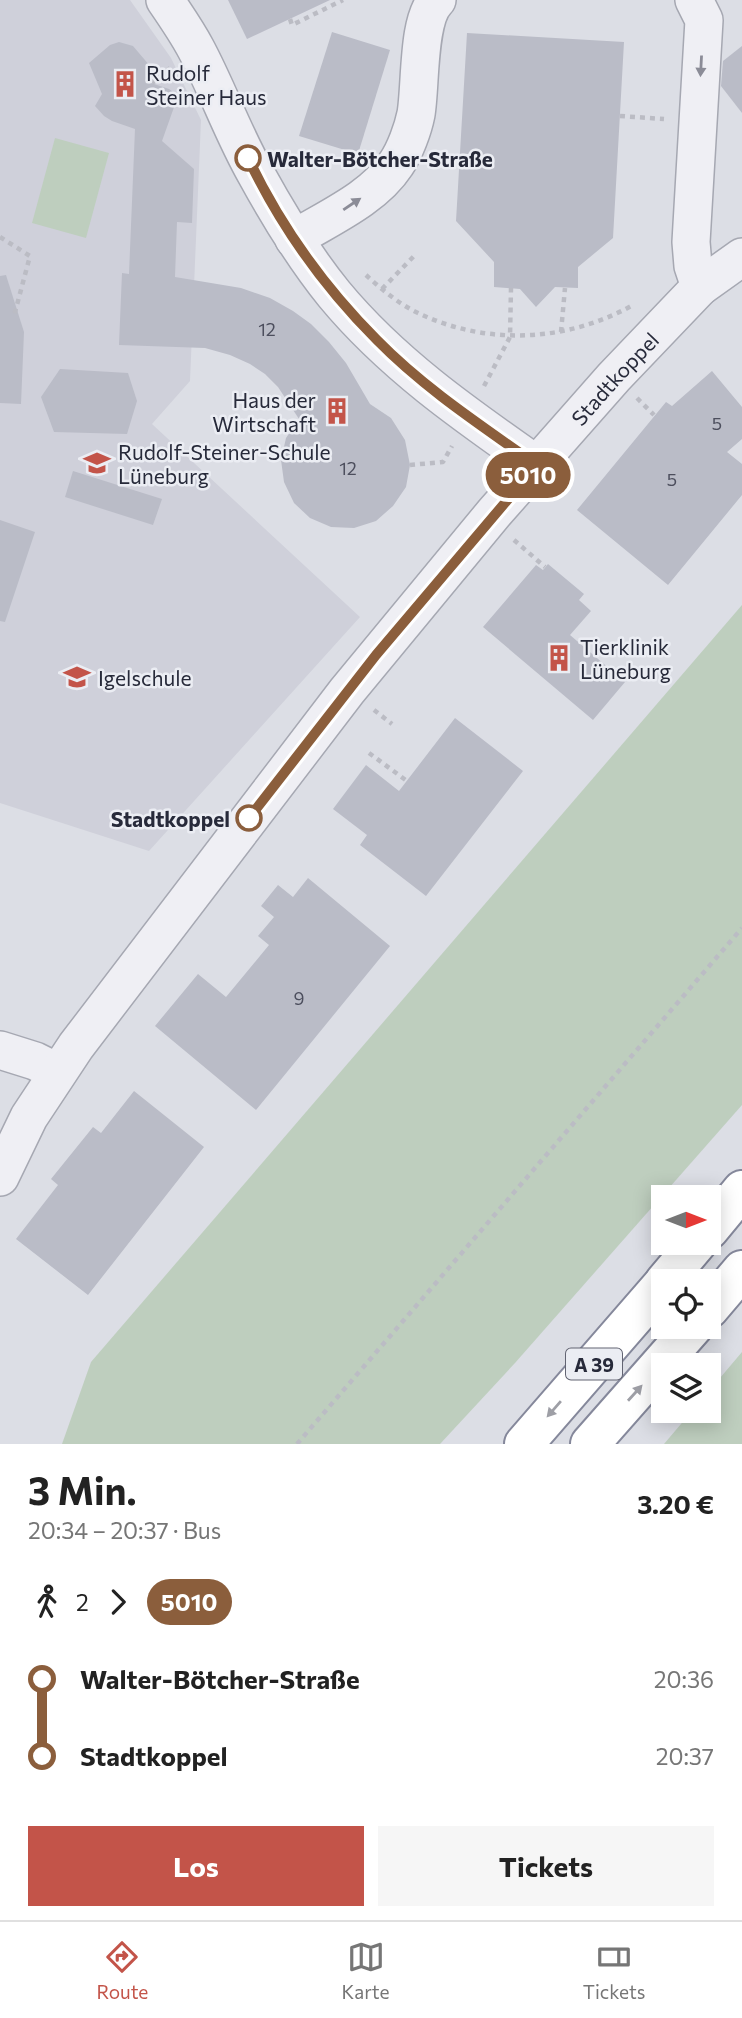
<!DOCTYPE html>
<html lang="de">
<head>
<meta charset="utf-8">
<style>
	:root { --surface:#fff; --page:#f6f6f6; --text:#222; --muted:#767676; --line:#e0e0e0; --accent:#c35449 }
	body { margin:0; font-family:Commissioner,sans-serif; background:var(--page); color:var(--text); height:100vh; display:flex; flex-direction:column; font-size:26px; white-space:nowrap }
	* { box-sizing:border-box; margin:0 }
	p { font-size:23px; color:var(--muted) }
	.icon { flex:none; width:38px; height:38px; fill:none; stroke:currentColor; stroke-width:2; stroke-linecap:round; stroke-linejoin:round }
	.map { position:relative; height:1444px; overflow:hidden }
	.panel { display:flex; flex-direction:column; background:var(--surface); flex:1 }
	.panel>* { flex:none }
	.badge { padding:0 14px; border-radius:23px; font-size:24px; line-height:46px }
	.needle { width:46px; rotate:90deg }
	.buttons { position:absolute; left:651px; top:1185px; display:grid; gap:14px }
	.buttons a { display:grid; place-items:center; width:70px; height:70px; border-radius:0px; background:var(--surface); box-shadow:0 4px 18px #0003; font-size:35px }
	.map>.badge { position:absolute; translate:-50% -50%; box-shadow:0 0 0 4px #fff }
	.legs { display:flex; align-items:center; gap:10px; height:77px; padding:0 28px; font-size:23px }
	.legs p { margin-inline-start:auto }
	.headline { display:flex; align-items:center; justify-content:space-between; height:119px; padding:0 28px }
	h1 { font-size:38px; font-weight:700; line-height:52px }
	.action { display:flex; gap:14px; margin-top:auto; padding:14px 28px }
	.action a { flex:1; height:80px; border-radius:0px; background:var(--accent); color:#fff; font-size:28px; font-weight:700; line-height:80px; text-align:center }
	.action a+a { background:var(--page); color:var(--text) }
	ul { padding:0 28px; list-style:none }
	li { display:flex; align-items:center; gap:24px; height:77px; font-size:26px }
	li i { display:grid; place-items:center; width:10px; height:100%; margin:0 9px; background:currentColor }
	li i::after { content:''; width:18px; height:18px; margin:-9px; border:5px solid; border-radius:50%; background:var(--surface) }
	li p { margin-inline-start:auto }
	li:first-child i { background:linear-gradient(#0000 50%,currentColor 0) }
	li:last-child i { background:linear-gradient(currentColor 50%,#0000 0) }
	.dock { display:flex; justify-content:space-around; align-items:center; height:98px; border-top:2px solid var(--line); background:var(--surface); font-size:19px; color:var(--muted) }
	.dock a { display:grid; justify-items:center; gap:4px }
	.dock .on { color:var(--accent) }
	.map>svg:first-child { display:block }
	.built { fill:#cfd0da }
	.green { fill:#becebe }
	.building { fill:#babcc7 }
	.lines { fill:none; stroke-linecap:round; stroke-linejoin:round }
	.minor-casing { stroke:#a6a8b2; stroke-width:40 }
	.motorway-casing { stroke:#85889b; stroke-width:42 }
	.path { stroke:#bbbcc4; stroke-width:4.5; stroke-dasharray:5 5; stroke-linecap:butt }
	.minor { stroke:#efeff4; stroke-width:37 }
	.motorway { stroke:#fff; stroke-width:38 }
	.oneway { fill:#8b8c97 }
	.oneway2 { fill:#9e9fa6 }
	.line-1-casing { stroke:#fff; stroke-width:16 }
	.line-1 { stroke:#8b5e3c; stroke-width:10 }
	.stop-1-dot { fill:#fff; stroke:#8b5e3c; stroke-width:3.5 }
	.labels { text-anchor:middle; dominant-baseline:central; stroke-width:5; stroke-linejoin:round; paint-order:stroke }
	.number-label { font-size:18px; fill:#4c4e5d }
	.shield { fill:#ebedf3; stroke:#626472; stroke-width:2 }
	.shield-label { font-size:19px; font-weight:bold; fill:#272a3a }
	.poi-label { font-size:21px; fill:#272a3a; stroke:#ebedf3; text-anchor:start }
	.stop-label { font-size:21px; font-weight:bold; fill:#272a3a; stroke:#ebedf3; text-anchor:start }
	.street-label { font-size:21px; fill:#272a3a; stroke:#ebedf3 }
</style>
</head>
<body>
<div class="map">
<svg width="742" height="1444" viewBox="0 0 742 1444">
	<rect width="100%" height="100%" fill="#dcdee5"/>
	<path class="built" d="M 0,0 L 130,0 L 171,58 L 201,120 L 190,381 L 152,424 L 360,617 L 149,851 L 0,803 Z"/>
	<g class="green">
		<path d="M 55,138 L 109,153 L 86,238 L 32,223 Z"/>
		<path d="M 742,605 L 742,1105 L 515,1363 L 440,1444 L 62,1444 L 91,1362 Z"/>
		<path d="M 742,1352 L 742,1444 L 664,1444 L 692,1411 L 709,1410 L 709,1391 Z"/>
	</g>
	<g class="building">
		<path d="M 228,0 L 330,0 L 247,39 Z"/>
		<path d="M 332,32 L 390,50 L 358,154 L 299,136 Z"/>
		<path d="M 467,33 L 624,42 L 613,238 L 578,267 L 578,288 L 555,287 L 536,307 L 520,289 L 494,287 L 494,262 L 456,221 Z"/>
		<path d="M 119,42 L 133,46 L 150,66 L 145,81 L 169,89 L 178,96 L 162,141 L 194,169 L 192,223 L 177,222 L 175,277 L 241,288 L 270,298 L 293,311 L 311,324 L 329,342 L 346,363 L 370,404 L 391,418 L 405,440 L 410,465 L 406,487 L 393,506 L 376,521 L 354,528 L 331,527 L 310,518 L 294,503 L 284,482 L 281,460 L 286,438 L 299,419 L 278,387 L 265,374 L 250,364 L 230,355 L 205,348 L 119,345 L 122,273 L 129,274 L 135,129 L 112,121 L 104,116 L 95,106 L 102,94 L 89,63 L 110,45 Z"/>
		<path d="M 742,46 L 742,113 L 721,86 L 723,61 Z"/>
		<path d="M 6,275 L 24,332 L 21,404 L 0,403 L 0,276 Z"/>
		<path d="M 60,369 L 128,373 L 137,401 L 127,434 L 54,432 L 41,397 Z"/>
		<path d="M 712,371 L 742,407 L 742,439 L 727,452 L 742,464 L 742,495 L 668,585 L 577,510 L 666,402 L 672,406 Z"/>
		<path d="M 73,471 L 162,499 L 153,525 L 65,497 Z"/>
		<path d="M 0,520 L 35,532 L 5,622 L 0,621 Z"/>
		<path d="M 548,564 L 584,594 L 579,600 L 591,611 L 570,635 L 625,682 L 593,720 L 483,627 L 536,565 L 543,570 Z"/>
		<path d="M 455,718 L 523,771 L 426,896 L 360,845 L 367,835 L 333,809 L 366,765 L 399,791 Z"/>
		<path d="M 308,878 L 390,946 L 256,1110 L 155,1026 L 198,974 L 226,997 L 269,945 L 258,936 L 274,917 L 261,906 L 278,885 L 293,897 Z"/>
		<path d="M 134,1091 L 204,1147 L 88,1295 L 16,1239 L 58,1185 L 51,1179 L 93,1127 L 101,1133 Z"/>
	</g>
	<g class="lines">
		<defs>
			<g id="minor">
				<path d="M 165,0 C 176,16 187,32 196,49 C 218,90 233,134 256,174 C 279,216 304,257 334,294 C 391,363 464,414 537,465"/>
				<path d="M 694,0 L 704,20 L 691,242 L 693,266 L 700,287"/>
				<path d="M 294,239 C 328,218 373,199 396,164 C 405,151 413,129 416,114 C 421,85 417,19 437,0"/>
				<path d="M 0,1050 L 35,1061 L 57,1072"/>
				<path id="s1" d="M 0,1177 L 29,1117 L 76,1046 L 347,691 L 494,513 L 614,377 L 700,287 L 742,257"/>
			</g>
			<g id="motorway">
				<path d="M 709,1230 L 742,1190"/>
				<path d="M 665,1281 L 698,1242"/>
				<path d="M 709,1309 L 742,1270"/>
				<path d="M 524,1444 L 663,1284"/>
				<path d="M 590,1444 L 694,1326"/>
			</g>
		</defs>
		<use href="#minor" class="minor-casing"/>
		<use href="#motorway" class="motorway-casing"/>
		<g class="path">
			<path d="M 290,19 L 292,25 L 343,0"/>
			<path d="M 152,83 L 170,68"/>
			<path d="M 620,116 L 664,119"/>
			<path d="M 0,237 L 30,256 L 14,316"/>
			<path d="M 366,275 C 381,289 399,304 418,313 C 487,346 567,342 633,305"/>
			<path d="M 382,289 L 414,256"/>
			<path d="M 561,332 L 565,288"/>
			<path d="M 484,386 L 510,337 L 511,288"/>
			<path d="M 637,398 L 654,415"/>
			<path d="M 410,465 L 443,462 L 452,446"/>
			<path d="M 514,540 L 545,567"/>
			<path d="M 374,710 L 392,724"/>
			<path d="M 369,753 L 407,781"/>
			<path d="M 297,1444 L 742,928"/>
		</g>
		<use href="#minor" class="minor"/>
		<use href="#motorway" class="motorway"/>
	</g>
	<defs><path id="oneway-solid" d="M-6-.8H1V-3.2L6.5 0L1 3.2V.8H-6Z" transform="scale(1.75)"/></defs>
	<g class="oneway">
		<use href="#oneway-solid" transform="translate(701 66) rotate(93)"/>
		<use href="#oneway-solid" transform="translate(352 204) rotate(-34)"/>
	</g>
	<g class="oneway2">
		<use href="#oneway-solid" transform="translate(635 1393) rotate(-48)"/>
		<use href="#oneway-solid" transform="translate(554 1409) rotate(131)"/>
	</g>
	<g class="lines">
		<defs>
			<path id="line-1" d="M 248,158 C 280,225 324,287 377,340 C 424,388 482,426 537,465 L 376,655 L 249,818"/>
		</defs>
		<use href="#line-1" class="line-1-casing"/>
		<use href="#line-1" class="line-1"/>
	</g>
	<defs>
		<symbol id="building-bare" viewBox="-9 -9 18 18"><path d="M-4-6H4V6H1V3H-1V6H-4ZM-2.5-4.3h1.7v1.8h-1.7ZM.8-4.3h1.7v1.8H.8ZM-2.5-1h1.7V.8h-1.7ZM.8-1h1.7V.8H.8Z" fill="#c35449" stroke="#ebedf3" stroke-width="2.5" paint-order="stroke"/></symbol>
		<symbol id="school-bare" viewBox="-9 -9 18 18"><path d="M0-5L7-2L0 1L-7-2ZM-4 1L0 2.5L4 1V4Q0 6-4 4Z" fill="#c35449" stroke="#ebedf3" stroke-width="2.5" paint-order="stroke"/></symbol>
	</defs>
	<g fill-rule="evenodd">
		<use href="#building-bare" x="106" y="65" width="38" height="38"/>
		<use href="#building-bare" x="318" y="392" width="38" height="38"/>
		<use href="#school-bare" x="78" y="444" width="38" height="38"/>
		<use href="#building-bare" x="540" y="639" width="38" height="38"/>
		<use href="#school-bare" x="58" y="658" width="38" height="38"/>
	</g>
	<g class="stop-1-dot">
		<circle cx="248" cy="158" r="12"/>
		<circle cx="249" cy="818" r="12"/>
	</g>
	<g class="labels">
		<g class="number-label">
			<text x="267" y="329">12</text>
			<text x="717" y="423">5</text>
			<text x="348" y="468">12</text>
			<text x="672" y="479">5</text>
			<text x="299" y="998">9</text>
		</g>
		<rect class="shield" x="566" y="1348.5" width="56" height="31" rx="5"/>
		<g class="shield-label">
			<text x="594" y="1364">A 39</text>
		</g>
		<g class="poi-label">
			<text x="146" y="72">Rudolf<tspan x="146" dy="24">Steiner Haus</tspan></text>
			<text x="316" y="399" text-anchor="end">Haus der<tspan x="316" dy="24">Wirtschaft</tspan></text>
			<text x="118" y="451">Rudolf-Steiner-Schule<tspan x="118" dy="24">Lüneburg</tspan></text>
			<text x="580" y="646">Tierklinik<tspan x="580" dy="24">Lüneburg</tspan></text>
			<text x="98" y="677">Igelschule</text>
		</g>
		<g class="stop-label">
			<text x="267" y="158">Walter-Bötcher-Straße</text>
			<text x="230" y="818" text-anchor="end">Stadtkoppel</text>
		</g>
		<g class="street-label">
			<text stroke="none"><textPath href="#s1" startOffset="1010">Stadtkoppel</textPath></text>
		</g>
	</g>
</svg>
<div class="buttons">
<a><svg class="needle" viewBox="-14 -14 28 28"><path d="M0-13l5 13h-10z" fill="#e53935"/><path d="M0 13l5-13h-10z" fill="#767676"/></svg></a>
<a><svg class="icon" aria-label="locate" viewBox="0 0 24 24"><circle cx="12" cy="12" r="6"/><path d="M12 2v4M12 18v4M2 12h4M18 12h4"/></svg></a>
<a><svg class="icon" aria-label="layers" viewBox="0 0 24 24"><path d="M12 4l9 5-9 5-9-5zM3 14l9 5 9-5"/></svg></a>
</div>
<b class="badge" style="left:528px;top:475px;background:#8b5e3c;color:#fff">5010</b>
</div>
<section class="panel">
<div class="headline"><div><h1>3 Min.</h1><p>20:34 – 20:37 · Bus</p></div><b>3.20 €</b></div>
<div class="legs"><svg class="icon" aria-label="walk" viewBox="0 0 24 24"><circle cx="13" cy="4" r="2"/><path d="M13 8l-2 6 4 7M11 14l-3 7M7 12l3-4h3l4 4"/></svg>2<svg class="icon" aria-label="forward" viewBox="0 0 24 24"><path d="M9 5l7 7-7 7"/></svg><b class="badge" style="background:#8b5e3c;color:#fff">5010</b></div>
<ul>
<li><i style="color:#8b5e3c"></i><b>Walter-Bötcher-Straße</b><p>20:36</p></li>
<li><i style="color:#8b5e3c"></i><b>Stadtkoppel</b><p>20:37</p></li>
</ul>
<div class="action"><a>Los</a><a>Tickets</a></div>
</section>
<nav class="dock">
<a class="on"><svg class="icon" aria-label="directions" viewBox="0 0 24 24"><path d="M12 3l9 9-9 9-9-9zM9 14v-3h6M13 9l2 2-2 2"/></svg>Route</a>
<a><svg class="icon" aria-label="map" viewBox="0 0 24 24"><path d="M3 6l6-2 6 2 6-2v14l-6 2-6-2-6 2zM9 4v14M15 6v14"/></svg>Karte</a>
<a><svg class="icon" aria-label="tickets" viewBox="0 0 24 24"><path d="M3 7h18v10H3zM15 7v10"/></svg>Tickets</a>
</nav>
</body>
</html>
